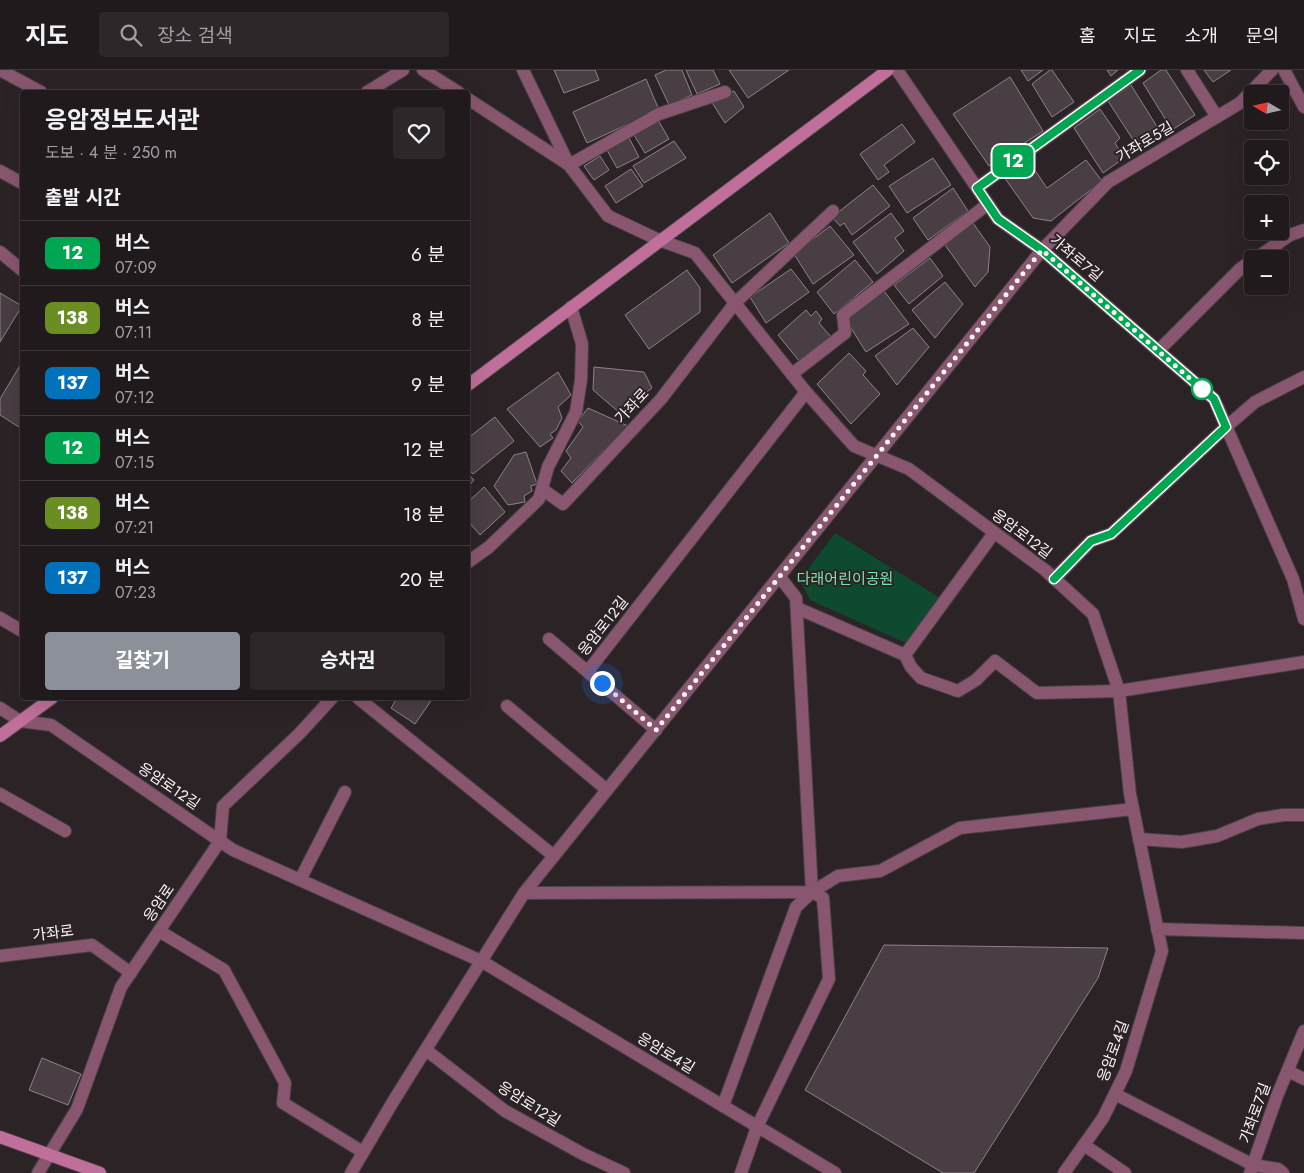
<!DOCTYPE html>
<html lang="ko">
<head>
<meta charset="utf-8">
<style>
	:root { --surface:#211a1d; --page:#2d272a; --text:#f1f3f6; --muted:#a2a1a4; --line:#3e383b; --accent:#8c9099 }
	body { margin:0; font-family:Jost,"Noto Sans KR",sans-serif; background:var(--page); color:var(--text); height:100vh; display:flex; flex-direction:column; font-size:19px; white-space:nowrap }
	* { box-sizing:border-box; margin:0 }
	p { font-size:16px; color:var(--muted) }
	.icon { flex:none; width:28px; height:28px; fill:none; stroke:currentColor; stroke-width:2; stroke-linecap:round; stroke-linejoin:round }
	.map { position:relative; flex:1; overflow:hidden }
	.sheet { position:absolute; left:20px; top:20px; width:450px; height:610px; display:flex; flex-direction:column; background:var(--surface); border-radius:5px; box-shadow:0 5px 20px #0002,0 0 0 1px var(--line) }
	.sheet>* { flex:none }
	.badge { padding:0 10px; border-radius:8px; font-size:18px; line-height:32px }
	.needle { width:32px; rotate:279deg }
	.tools { position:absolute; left:1244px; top:15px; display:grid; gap:10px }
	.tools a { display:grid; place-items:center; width:45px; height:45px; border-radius:5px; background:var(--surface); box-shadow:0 5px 20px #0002,0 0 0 1px var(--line); font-size:25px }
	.you { position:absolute; width:25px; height:25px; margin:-12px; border:4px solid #fff; border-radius:50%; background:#1a73e8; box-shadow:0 0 0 8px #1a73e833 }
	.map>.badge { position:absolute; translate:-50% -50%; box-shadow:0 0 0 2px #fff }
	h2 { padding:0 25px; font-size:19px; line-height:45px }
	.round { display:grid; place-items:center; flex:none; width:52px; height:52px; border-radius:5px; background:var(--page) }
	.head { display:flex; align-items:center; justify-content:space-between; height:85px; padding:0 25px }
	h1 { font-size:24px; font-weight:700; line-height:38px }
	.primary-button { display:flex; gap:10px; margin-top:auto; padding:10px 25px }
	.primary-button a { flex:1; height:58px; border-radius:5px; background:var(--accent); color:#fff; font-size:20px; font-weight:700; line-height:58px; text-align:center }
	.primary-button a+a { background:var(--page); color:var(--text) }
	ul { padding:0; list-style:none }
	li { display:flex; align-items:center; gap:15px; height:65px; padding:0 25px; border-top:1px solid var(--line) }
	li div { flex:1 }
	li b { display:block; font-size:19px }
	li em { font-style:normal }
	li .badge { min-width:55px; font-weight:700; text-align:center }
	header { display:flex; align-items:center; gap:30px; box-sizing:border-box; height:70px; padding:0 25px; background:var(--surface); border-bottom:1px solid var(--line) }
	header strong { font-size:24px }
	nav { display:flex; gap:28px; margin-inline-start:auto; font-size:18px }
	.search { width:350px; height:45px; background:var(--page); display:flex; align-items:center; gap:12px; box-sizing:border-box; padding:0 18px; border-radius:5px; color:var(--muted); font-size:19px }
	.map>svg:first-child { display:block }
	.green { fill:#0e4a30 }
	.building { fill:#493e43; stroke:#8e8288 }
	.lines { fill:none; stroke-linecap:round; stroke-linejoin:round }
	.lane-casing { stroke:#494044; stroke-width:14 }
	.street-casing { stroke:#494044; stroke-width:14 }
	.secondary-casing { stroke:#494044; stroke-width:14 }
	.lane { stroke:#88566f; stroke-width:12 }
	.street { stroke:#88566f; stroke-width:12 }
	.secondary { stroke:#bf6f99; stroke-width:12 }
	.line-casing { stroke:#fff; stroke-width:11 }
	.line { stroke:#00a651; stroke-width:8 }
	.walk { stroke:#f9f2f5; stroke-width:5; stroke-dasharray:0 9 }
	.stop-dot { fill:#fff; stroke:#00a651; stroke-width:2.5 }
	.labels { text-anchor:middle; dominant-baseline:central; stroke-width:4; stroke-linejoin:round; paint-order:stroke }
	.street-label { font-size:15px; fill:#f9f2f5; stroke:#2c2327 }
	.park-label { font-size:15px; fill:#72e7ac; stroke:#2c2327 }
</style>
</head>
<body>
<header>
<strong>지도</strong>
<div class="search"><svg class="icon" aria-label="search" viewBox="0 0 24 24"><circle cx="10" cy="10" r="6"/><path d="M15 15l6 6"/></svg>장소 검색</div>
<nav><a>홈</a><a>지도</a><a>소개</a><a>문의</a></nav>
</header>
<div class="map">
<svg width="1304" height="1103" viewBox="0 0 1304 1103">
	<rect width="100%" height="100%" fill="#2c2327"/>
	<path class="green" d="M 835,463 L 940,528 L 906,573 L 810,530 L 800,510 Z"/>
	<g class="building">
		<path d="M 554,0 L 595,0 L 599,10 L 564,23 Z"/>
		<path d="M 666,0 L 682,0 L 692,25 L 669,35 L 655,5 Z"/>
		<path d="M 686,0 L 713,0 L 720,14 L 697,24 Z"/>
		<path d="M 729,0 L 789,0 L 748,28 Z"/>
		<path d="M 1021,0 L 1043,0 L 1028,11 Z"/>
		<path d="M 1050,0 L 1052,0 L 1074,32 L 1052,47 L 1032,14 Z"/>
		<path d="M 1107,0 L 1118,0 L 1111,6 Z"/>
		<path d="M 1161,0 L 1166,0 L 1195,45 L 1172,60 L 1143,13 Z"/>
		<path d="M 1204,0 L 1231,0 L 1213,12 Z"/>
		<path d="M 1010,7 L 1043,61 L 989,96 L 953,44 Z"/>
		<path d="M 646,9 L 659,40 L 587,73 L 573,42 Z"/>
		<path d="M 1131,15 L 1161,63 L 1139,79 L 1108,31 Z"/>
		<path d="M 734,21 L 744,37 L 725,53 L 711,31 Z"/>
		<path d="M 1100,39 L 1120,68 L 1115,73 L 1124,88 L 1103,103 L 1074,58 Z"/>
		<path d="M 658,50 L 669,69 L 645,83 L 634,65 Z"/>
		<path d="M 902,54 L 915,72 L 884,95 L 889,102 L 878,110 L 860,84 Z"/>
		<path d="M 629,68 L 639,87 L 617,98 L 607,80 Z"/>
		<path d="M 674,71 L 686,88 L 644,113 L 633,96 Z"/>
		<path d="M 600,86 L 609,100 L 594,110 L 584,96 Z"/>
		<path d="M 933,88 L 951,115 L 907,143 L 889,116 Z"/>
		<path d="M 1028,90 L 1047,118 L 1086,90 L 1102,111 L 1051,151 L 1033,148 L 1004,107 Z"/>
		<path d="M 631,99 L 643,116 L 616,133 L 605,116 Z"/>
		<path d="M 873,115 L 890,136 L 852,165 L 844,153 L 840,156 L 832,147 Z"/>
		<path d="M 953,118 L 968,141 L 928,170 L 913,148 Z"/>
		<path d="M 770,143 L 789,173 L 732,213 L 713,185 Z"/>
		<path d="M 891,143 L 904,161 L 895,168 L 904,181 L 877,204 L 853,172 Z"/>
		<path d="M 973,153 L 990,177 L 988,202 L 975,217 L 945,175 Z"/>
		<path d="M 830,156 L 854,185 L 813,214 L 794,184 Z"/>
		<path d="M 930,188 L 943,206 L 909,234 L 894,215 Z"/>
		<path d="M 855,190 L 873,212 L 834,244 L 817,222 Z"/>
		<path d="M 791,199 L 809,222 L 766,253 L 750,227 Z"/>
		<path d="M 687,200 L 700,218 L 700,242 L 649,279 L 625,245 Z"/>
		<path d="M 945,212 L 963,234 L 935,268 L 912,240 Z"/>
		<path d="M 884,221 L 909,254 L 866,282 L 846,250 Z"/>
		<path d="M 0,223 L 22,236 L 0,272 Z"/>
		<path d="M 806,240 L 811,246 L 816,241 L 822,249 L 819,253 L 832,268 L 800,292 L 778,265 Z"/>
		<path d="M 913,258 L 929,277 L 897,315 L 875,286 Z"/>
		<path d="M 849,283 L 866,301 L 863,305 L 880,324 L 851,354 L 817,314 Z"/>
		<path d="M 22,292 L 22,359 L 0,345 L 0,329 Z"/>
		<path d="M 594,297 L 644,302 L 652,318 L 620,343 L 593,320 Z"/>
		<path d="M 558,302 L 571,325 L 558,337 L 562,348 L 556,360 L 550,364 L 553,368 L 540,377 L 507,339 Z"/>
		<path d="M 588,338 L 628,356 L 572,413 L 561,401 L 571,388 L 566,381 L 583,357 L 578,351 Z"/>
		<path d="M 495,347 L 514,371 L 473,404 L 468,398 L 468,368 Z"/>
		<path d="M 526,382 L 537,414 L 531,416 L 532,421 L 524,426 L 525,432 L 508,435 L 494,416 L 514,385 Z"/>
		<path d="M 468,404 L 474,410 L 468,417 Z"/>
		<path d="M 484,417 L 505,442 L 480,465 L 468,451 L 468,432 Z"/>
		<path d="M 397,628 L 433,628 L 415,654 L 391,638 Z"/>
		<path d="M 884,875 L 1108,878 L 1098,908 L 974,1103 L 943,1103 L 805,1020 Z"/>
		<path d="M 42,988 L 81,1004 L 68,1035 L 29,1020 Z"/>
	</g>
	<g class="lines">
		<defs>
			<g id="lane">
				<path d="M 0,548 L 22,561"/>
				<path d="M 507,636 L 607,720"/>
				<path d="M 0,724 L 65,761"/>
				<path d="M 300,810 L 345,722"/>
			</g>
			<g id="street">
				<path d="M 0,0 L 41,22"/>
				<path d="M 423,0 L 458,22"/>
				<path d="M 523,0 L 569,95 L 608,146 L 659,170 L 695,183 L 806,322 L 854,376 L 909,399 L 1045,500 L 1093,544 L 1119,621 L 1130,724 L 1162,881 L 1126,1001 L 1103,1048 L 1064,1103"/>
				<path d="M 897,0 L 998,149 L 1042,180 L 1214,329 L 1293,509 L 1304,549"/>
				<path d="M 1187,0 L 1217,47"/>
				<path d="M 1284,0 L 1304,37"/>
				<path d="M 367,22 L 403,0"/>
				<path d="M 468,29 L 569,95 L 659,44 L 725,22"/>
				<path d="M 0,101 L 22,113"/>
				<path d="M 977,118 L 1140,0"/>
				<path d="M 0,182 L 22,200"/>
				<path d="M 1255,189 L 1290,165 L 1304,160"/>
				<path d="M 1158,281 L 1240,199 L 1252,190"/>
				<path d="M 792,304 L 845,263 L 843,245 L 988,134"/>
				<path d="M 542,419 L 563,434 L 661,329 L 735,233 L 833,141"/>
				<path d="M 468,492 L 489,477 L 539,429 L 548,397 L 576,342 L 581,310 L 582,274 L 571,237"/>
				<path d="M 779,506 L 796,528 L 812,822"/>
				<path d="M 1054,509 L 1091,471 L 1111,464 L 1226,357 L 1255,332 L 1304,307"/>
				<path d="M 797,538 L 905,585 L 911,597 L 921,608 L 958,621 L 976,610 L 995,591 L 1037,623 L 1119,621 L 1304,592"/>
				<path d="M 549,569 L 656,660"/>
				<path d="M 905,585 L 994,463"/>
				<path d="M 588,601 L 806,322"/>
				<path d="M 358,628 L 554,786"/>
				<path d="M 0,638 L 20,651 L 51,655 L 233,780 L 481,891 L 835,1103"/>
				<path d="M 1139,769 L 1182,772 L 1217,766 L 1258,749 L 1283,745 L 1304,745"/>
				<path d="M 524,823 L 812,822 L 838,806 L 880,801 L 960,758 L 1133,739"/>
				<path d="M 1157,859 L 1304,863"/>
				<path d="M 159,861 L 224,900 L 285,1013 L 283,1033 L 363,1082"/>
				<path d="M 0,886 L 92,875 L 131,903"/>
				<path d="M 426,980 L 505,1041 L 583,1084 L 624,1103"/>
				<path d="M 1288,1001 L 1304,1009"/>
				<path d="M 1115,1024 L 1253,1095 L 1278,1099 L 1283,1103"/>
				<path d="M 723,1036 L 796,837 L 812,822"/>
				<path d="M 1084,1075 L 1125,1103"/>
				<path d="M 38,1103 L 77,1039 L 121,917 L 220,771 L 223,736 L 300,663 L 332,628"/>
				<path d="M 351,1103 L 394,1030 L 524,823 L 1042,180 L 1108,112 L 1240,33 L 1272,0"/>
				<path d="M 741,1103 L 757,1057 L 829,909 L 823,828 L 812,822"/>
				<path d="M 1250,1103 L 1277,1026 L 1304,961"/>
			</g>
			<g id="secondary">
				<path d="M 468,315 L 888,0"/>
				<path d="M 0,666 L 52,628"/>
				<path d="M 0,1067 L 100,1103"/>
			</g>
		</defs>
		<use href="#lane" class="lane-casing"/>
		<use href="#street" class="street-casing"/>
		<use href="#secondary" class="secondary-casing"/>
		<use href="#lane" class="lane"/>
		<use href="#street" class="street"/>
		<use href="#secondary" class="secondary"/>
	</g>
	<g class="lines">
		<defs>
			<path id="line" d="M 1054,509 L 1091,471 L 1111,464 L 1226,357 L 1214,329 L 1042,180 L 998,149 L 977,118 L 1140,0"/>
		</defs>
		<use href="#line" class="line-casing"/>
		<use href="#line" class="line"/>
		<path class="walk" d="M 602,613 L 656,660 L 1042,180 L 1202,319"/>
	</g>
	<circle class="stop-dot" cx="1202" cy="319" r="10"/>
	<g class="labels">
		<g class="street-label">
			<text transform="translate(1145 72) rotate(-31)">가좌로5길</text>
			<text transform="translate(1076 188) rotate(40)">가좌로7길</text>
			<text transform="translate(632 336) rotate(-47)">가좌로</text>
			<text transform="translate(1022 464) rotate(37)">응암로12길</text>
			<text transform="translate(603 556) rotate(-52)">응암로12길</text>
			<text transform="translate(169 716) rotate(34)">응암로12길</text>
			<text transform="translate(159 833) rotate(-56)">응암로</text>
			<text transform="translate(53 863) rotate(-7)">가좌로</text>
			<text transform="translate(1113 981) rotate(-70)">응암로4길</text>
			<text transform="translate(666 983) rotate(31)">응암로4길</text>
			<text transform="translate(529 1034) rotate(32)">응암로12길</text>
			<text transform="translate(1255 1043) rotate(-70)">가좌로7길</text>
		</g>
		<g class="park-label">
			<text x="845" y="509">다래어린이공원</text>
		</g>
	</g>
</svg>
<div class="tools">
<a><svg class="needle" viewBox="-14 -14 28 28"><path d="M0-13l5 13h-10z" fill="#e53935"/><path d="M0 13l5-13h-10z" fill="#a2a1a4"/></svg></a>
<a><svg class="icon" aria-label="locate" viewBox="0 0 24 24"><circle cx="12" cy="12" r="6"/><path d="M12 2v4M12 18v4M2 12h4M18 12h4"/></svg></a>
<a>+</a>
<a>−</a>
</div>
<div class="you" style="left:602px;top:613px"></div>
<b class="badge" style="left:1013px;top:91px;background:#00a651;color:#fff">12</b>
<section class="sheet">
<div class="head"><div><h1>응암정보도서관</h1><p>도보 · 4 분 · 250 m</p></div><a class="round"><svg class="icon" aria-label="heart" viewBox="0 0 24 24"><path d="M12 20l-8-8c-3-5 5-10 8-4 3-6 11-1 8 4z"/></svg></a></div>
<h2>출발 시간</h2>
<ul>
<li><span class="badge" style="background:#00a651;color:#fff">12</span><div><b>버스</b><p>07:09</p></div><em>6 분</em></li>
<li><span class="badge" style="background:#6b8e23;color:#fff">138</span><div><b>버스</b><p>07:11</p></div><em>8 분</em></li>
<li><span class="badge" style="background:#0072bc;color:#fff">137</span><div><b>버스</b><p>07:12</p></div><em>9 분</em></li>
<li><span class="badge" style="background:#00a651;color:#fff">12</span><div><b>버스</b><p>07:15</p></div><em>12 분</em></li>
<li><span class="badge" style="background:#6b8e23;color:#fff">138</span><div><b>버스</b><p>07:21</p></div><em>18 분</em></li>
<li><span class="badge" style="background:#0072bc;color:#fff">137</span><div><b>버스</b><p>07:23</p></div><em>20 분</em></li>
</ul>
<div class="primary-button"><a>길찾기</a><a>승차권</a></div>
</section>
</div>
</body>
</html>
